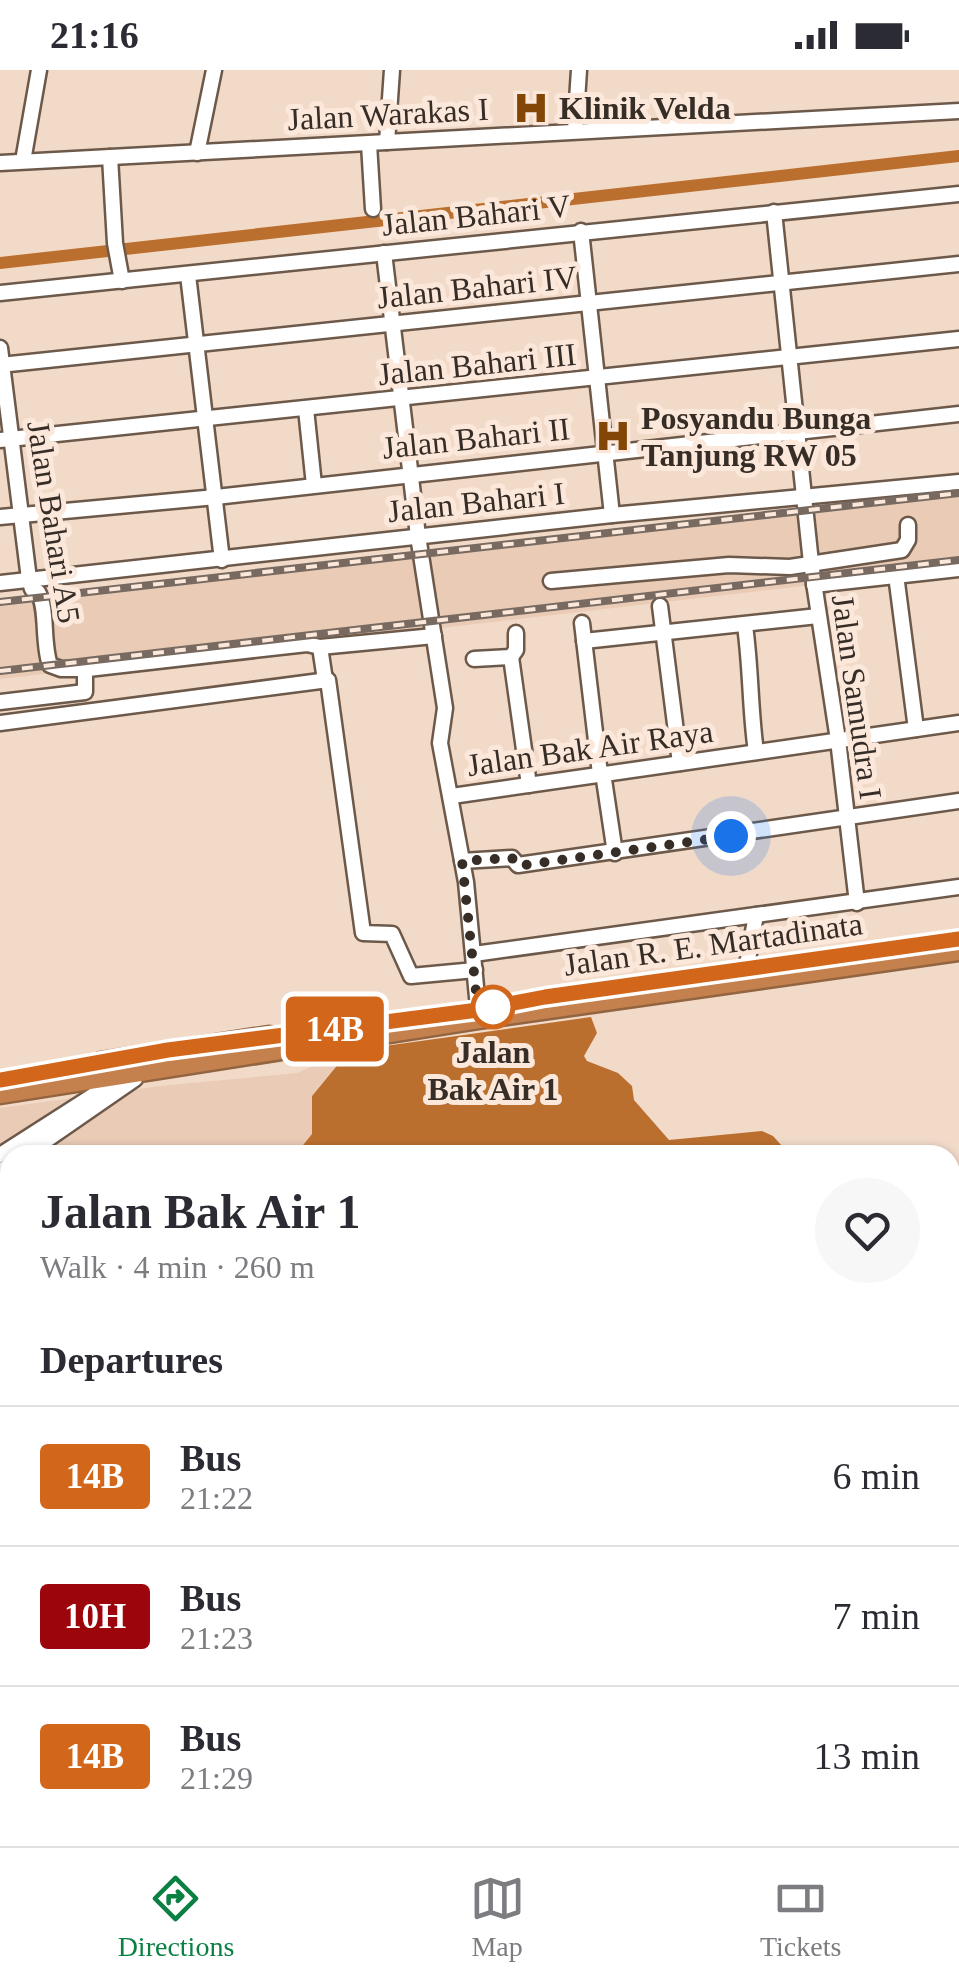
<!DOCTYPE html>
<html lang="en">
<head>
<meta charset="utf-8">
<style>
	:root { --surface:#fff; --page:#f7f7f7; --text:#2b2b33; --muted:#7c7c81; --line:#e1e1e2; --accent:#0b8043 }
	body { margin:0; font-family:"Times New Roman",serif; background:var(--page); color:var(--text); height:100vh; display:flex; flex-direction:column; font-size:38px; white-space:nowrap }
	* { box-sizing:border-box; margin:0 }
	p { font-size:32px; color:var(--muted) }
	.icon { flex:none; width:55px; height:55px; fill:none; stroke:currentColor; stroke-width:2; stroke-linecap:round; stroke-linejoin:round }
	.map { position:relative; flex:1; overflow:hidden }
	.side { position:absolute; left:0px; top:1075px; width:960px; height:702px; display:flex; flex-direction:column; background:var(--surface); border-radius:30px 30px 0 0; box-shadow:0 2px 8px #0004 }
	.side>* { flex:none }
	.badge { padding:0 20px; border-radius:8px; font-size:35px; line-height:65px }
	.you { position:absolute; width:50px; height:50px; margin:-25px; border:8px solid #fff; border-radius:50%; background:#1a73e8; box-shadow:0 0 0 15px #1a73e833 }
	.map>.badge { position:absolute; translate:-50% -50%; box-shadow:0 0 0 5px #fff }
	h2 { padding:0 40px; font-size:38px; line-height:90px }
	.round { display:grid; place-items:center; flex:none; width:105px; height:105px; border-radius:52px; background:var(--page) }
	.head { display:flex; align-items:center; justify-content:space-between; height:170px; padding:0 40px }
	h1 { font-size:48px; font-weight:800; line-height:75px }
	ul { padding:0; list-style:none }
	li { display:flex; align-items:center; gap:30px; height:140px; padding:0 40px; border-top:2px solid var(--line) }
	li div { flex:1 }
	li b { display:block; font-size:38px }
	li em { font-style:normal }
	li .badge { min-width:110px; font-weight:700; text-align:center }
	.status { display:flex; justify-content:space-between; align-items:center; height:70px; padding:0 50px; background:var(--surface); direction:ltr }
	.status svg { height:28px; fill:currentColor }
	.menu { display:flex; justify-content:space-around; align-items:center; height:140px; border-top:2px solid var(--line); background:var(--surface); font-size:28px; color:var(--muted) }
	.menu a { display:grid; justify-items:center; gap:5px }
	.menu .active { color:var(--accent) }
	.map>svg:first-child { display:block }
	.built { fill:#e9cbb6 }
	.water { fill:#bb6f2e }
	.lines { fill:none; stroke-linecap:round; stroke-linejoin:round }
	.canal { stroke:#bb6f2e; stroke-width:12 }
	.minor-casing { stroke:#6d594a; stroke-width:19 }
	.highway-casing { stroke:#926440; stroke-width:25 }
	.minor { stroke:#fff; stroke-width:14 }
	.highway { stroke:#c4814d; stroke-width:20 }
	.rail-casing { stroke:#786a60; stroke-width:8 }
	.rail { stroke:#fce8db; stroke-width:4; stroke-dasharray:11; stroke-linecap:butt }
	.line-casing { stroke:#fff; stroke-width:22 }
	.line { stroke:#d2661b; stroke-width:15 }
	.walk { stroke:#362d27; stroke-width:10; stroke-dasharray:0 18 }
	.stop-dot { fill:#fff; stroke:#d2661b; stroke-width:5 }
	.labels { text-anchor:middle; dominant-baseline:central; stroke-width:10; stroke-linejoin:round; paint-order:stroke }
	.poi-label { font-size:32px; font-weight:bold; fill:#362d27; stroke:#fce8db; text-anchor:start }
	.street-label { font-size:32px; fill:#362d27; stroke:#fce8db }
	.stop-label { font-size:32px; font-weight:bold; fill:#362d27; stroke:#fce8db }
</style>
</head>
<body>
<div class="status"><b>21:16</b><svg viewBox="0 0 49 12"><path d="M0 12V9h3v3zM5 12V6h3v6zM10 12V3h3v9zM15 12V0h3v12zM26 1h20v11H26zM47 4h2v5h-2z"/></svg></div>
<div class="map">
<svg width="959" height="1776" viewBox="0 0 959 1776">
	<rect width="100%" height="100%" fill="#f2dac9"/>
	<g class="built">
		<path d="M 959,420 L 959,498 L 0,609 L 0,528 Z"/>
		<path d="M 349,981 L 312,1025 L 312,1064 L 295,1085 L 10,1085 L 10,1432 L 0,1443 L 0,1038 L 160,1016 L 297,1003 Z"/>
		<path d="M 950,1233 L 959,1233 L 959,1776 L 190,1776 L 199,1768 L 950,1768 Z"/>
	</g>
	<g class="water">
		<path d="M 591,947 L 597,963 L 584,986 L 587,991 L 618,1003 L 632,1016 L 634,1030 L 669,1070 L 762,1061 L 773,1066 L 782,1076 L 782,1085 L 295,1085 L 312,1064 L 312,1026 L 349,981 Z"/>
		<path d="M 10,1432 L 10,1768 L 156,1768 L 164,1776 L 0,1776 L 0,1443 Z"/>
	</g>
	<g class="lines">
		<path class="canal" d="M 0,193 L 959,86"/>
		<defs>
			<g id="minor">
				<path d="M 575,61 L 579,0"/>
				<path d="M 387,72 L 392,0"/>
				<path d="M 369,74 L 373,139"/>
				<path d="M 197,83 L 214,0"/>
				<path d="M 110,87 L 115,173 L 122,211"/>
				<path d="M 23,91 L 39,0"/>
				<path d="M 0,93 L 959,41"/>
				<path d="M 774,142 L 811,493 L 838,670 L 857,833"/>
				<path d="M 581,161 L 612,445"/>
				<path d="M 384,183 L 418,466 L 445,638 L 440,673 L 466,812 L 479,948"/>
				<path d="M 188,205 L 222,490"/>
				<path d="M 0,223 L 959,124"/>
				<path d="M 0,278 L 29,509 L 32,519 L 38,522 C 48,539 42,573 50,595 L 61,599 L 88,599"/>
				<path d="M 0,295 L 959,194"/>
				<path d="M 306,339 L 314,415"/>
				<path d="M 0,370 L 959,269"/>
				<path d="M 0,447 L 216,427 L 959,344"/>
				<path d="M 896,505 L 916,659"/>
				<path d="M 551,511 L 729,495 L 790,497 L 902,480 L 908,470 L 908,455"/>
				<path d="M 0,513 L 612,445 L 959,412"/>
				<path d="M 814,515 L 959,499"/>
				<path d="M 660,536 L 680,693"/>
				<path d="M 582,553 L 600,704"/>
				<path d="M 745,556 C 751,598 750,640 756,682"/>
				<path d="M 584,571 L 818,546"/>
				<path d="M 320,577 L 434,566"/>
				<path d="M 511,587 L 529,715"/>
				<path d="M 474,589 L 511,587 L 516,580 L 516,563"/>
				<path d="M 0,632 L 85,622 L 85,603 L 88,599 L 307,574 L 320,577 L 325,610"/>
				<path d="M 0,653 L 328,610 L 363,863 L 392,864 L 411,906 L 475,900"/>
				<path d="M 603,703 L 615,783"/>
				<path d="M 452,726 L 959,653"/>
				<path d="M 462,791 L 512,788 L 518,795 L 959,731"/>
				<path d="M 474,884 L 959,817"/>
				<path d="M 747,909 L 746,900 L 756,845"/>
				<path d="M 0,1085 L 122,1007"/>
				<path d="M 25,1085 L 135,1009"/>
				<path d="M 0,1101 L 10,1095"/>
			</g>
			<g id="highway">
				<path d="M 101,993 L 269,967"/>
				<path d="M 0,1023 L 479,948 L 959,880"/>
			</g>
		</defs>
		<use href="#minor" class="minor-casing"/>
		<use href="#highway" class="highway-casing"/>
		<use href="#minor" class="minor"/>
		<use href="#highway" class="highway"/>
		<defs>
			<g id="rail">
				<path d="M 0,532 L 959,423"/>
				<path d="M 0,601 L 959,490"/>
			</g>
		</defs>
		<use href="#rail" class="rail-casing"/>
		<use href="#rail" class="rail"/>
	</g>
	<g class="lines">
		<defs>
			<path id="line" d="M 0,1010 L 168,980 L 478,940 L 545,927 L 959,869"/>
		</defs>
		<use href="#line" class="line-casing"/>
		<use href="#line" class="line"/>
		<path class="walk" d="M 493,937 L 478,940 L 462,791 L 512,788 L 518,796 L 731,766"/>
	</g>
	<defs>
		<symbol id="hospital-bare" viewBox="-9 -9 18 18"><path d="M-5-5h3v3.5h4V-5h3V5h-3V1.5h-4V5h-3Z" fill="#844606" stroke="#fce8db" stroke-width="2.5" paint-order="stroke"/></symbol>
	</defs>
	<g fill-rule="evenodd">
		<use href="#hospital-bare" x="506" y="13" width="50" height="50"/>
		<use href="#hospital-bare" x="588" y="341" width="50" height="50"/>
	</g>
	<circle class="stop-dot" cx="493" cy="937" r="20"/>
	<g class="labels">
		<g class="poi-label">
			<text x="559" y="38">Klinik Velda</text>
			<text x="641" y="348">Posyandu Bunga<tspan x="641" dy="37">Tanjung RW 05</tspan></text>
		</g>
		<g class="street-label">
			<text transform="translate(388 44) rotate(-3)">Jalan Warakas I</text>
			<text transform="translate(476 145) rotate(-6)">Jalan Bahari V</text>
			<text transform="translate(477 217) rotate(-6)">Jalan Bahari IV</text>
			<text transform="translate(477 294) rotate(-6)">Jalan Bahari III</text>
			<text transform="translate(476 368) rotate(-6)">Jalan Bahari II</text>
			<text transform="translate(476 432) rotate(-6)">Jalan Bahari I</text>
			<text transform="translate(54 452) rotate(81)">Jalan Bahari A5</text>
			<text transform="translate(857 627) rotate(82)">Jalan Samudra I</text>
			<text transform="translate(590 678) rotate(-8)">Jalan Bak Air Raya</text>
			<text transform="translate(713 874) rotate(-8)">Jalan R. E. Martadinata</text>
		</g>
		<g class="stop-label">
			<text x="493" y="982">Jalan<tspan x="493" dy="37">Bak Air 1</tspan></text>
		</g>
	</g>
</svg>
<div class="you" style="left:731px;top:766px"></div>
<b class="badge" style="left:335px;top:959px;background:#d2661b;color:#fff">14B</b>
<section class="side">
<div class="head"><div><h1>Jalan Bak Air 1</h1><p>Walk · 4 min · 260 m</p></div><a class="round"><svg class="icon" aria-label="heart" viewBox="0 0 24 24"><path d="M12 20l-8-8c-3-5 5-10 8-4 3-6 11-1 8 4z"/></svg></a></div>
<h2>Departures</h2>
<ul>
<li><span class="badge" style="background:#d2661b;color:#fff">14B</span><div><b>Bus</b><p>21:22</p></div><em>6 min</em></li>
<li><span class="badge" style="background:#9c050c;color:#fff">10H</span><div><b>Bus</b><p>21:23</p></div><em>7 min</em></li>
<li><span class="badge" style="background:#d2661b;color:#fff">14B</span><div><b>Bus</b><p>21:29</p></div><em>13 min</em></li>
</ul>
</section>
</div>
<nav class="menu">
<a class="active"><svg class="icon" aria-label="directions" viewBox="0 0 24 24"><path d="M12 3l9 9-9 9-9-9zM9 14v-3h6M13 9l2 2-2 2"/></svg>Directions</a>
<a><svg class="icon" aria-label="map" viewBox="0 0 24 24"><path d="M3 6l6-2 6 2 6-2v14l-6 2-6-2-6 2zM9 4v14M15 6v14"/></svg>Map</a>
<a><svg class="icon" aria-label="tickets" viewBox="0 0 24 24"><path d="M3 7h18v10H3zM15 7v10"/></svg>Tickets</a>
</nav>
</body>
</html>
